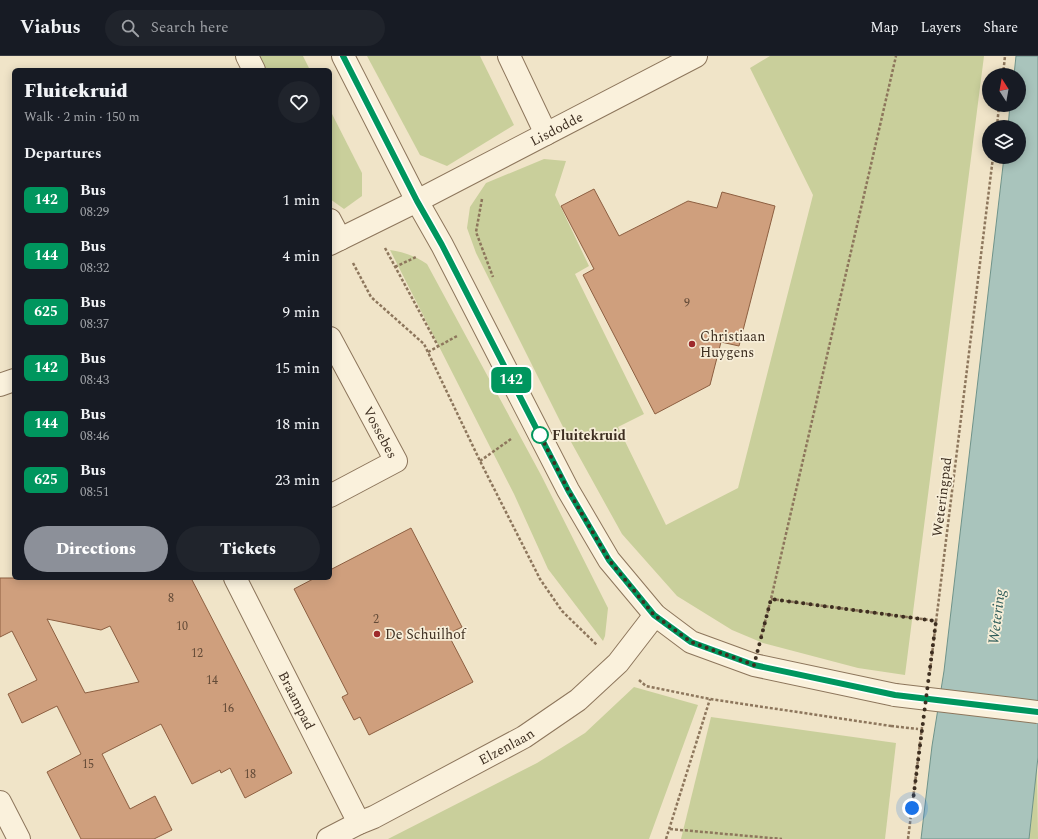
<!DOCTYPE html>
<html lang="en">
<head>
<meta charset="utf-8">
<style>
	:root { --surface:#171b24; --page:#20242c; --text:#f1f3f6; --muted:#9ea1a6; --line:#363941; --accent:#8c9099 }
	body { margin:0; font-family:Spectral,serif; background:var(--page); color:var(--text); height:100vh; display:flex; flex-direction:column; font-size:15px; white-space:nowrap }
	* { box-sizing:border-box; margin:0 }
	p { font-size:13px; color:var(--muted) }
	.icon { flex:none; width:22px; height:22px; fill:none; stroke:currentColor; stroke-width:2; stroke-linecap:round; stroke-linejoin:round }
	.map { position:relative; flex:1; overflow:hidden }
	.details { position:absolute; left:12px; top:12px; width:320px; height:512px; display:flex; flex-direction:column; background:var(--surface); border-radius:6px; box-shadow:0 2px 10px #0003 }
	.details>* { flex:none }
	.badge { padding:0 8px; border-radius:6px; font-size:14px; line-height:26px }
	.needle { width:26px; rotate:349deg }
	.buttons { position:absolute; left:982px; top:12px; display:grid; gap:8px }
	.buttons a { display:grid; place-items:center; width:44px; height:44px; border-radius:50%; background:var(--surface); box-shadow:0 2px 10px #0003; font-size:20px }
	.you { position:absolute; width:20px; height:20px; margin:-10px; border:3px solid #fff; border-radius:50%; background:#1a73e8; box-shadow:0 0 0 6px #1a73e833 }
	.map>.badge { position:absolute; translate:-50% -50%; box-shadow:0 0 0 2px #fff }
	h2 { padding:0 12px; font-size:15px; line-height:36px }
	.round { display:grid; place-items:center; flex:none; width:42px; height:42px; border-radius:21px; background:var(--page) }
	.overview { display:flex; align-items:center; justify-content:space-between; height:68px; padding:0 12px }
	h1 { font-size:19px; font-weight:800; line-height:30px }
	.cta { display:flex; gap:8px; margin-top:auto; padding:8px 12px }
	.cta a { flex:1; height:46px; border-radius:24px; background:var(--accent); color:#fff; font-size:16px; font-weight:800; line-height:46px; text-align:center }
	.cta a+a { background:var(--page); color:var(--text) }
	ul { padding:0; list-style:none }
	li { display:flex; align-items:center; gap:12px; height:56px; padding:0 12px }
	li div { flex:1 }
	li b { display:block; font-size:15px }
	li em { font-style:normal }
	li .badge { min-width:44px; font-weight:700; text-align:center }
	header { display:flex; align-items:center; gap:24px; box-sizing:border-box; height:56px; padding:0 20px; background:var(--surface); border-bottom:1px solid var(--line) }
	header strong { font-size:19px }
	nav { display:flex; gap:22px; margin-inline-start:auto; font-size:14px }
	.search { width:280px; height:36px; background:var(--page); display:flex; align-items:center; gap:10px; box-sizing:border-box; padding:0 14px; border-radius:22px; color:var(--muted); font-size:15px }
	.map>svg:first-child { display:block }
	.green { fill:#c9cf9b }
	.water { fill:#a9c4bc; stroke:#6f938a }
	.building { fill:#cf9f7d; stroke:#8d5f41; fill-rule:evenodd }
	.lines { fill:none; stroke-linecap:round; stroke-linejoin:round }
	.minor-casing { stroke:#8d765c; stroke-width:24 }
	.path { stroke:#8d765c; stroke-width:2.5; stroke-dasharray:3 2; stroke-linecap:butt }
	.minor { stroke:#faf1dc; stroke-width:22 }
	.minor-bridge-casing { stroke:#8d765c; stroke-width:24; stroke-linecap:butt }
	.path-bridge { stroke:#8d765c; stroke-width:2.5; stroke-dasharray:3 2; stroke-linecap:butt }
	.minor-bridge { stroke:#faf1dc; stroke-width:22 }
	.line-casing { stroke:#fff; stroke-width:9 }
	.line { stroke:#00965e; stroke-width:6 }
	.walk { stroke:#3d2e20; stroke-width:4; stroke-dasharray:0 7.2 }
	.poi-dot { fill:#9e2a2b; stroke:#f7eed8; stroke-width:1.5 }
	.stop-dot { fill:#fff; stroke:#00965e; stroke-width:2 }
	.labels { text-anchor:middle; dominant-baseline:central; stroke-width:3.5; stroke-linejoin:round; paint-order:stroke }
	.number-label { font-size:12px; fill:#624a37 }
	.street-label { font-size:14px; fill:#3d2e20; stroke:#f7eed8 }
	.poi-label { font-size:14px; fill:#3d2e20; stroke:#f7eed8; text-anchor:start }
	.stop-label { font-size:14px; font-weight:bold; fill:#3d2e20; stroke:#f7eed8; text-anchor:start }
	.water-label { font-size:15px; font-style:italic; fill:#2f5d5a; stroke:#f7eed8 }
</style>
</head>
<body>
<header>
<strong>Viabus</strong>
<div class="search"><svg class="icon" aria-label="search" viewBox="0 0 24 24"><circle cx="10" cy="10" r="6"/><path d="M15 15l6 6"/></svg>Search here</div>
<nav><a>Map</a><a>Layers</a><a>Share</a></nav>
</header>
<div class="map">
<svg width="1038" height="783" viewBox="0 0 1038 783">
	<rect width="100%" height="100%" fill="#f0e4c8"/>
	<g class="green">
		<path d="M 255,0 L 303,0 L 310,14 L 262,14 Z"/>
		<path d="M 367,0 L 480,0 L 514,69 L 447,110 L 420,99 Z"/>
		<path d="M 770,0 L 984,0 L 905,619 L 858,612 L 763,587 L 732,574 L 677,540 L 622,478 L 565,375 L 476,197 L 467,172 L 470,151 L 486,127 L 544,103 L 566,105 L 555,139 L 589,210 L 575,218 L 644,358 L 618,371 L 666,469 L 738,432 L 813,139 L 750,12 Z"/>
		<path d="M 330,54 L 362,117 L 362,140 L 344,153 L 330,143 Z"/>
		<path d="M 390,194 C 403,196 416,200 427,208 L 541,419 L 608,552 L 605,580 L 603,585 L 548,513 L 514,438 Z"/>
		<path d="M 634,631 L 698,649 L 649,783 L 388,783 L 537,707 L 585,677 Z"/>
		<path d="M 711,661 L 896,687 L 885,783 L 681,783 Z"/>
		<path d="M 1037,707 L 1038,783 L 1029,783 Z"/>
	</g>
	<path class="water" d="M 1016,0 L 1038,0 L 1038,701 L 1029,783 L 921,783 L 932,690 L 944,615 L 1004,101 L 1019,101 L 1019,71 L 1008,71 L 1010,49 L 1019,49 L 1019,19 L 1014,19 Z"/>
	<g class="building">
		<path d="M 594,133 L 619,180 L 688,145 L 717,152 L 722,136 L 775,150 L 739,290 L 721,286 L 710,329 L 655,358 L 583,219 L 594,213 L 561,150 Z"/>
		<path d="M 411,472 L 462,571 L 448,578 L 473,626 L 369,679 L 360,661 L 354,664 L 342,641 L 348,638 L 294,533 L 315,522 L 330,522 L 330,514 Z"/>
		<path d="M 0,522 L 191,522 L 292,717 L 245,742 L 230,712 L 221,717 L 220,714 L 192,728 L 161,668 L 102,698 L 130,753 L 155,740 L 172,774 L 154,783 L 81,783 L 47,716 L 81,698 L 57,650 L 22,667 L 8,638 L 37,624 L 12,575 L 0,581 ZM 47,563 L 101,574 L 110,570 L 139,626 L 85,637 Z"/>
	</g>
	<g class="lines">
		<defs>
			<g id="minor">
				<path d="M 247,0 L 254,14"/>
				<path d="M 343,0 L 417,145 L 442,189 L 568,434 L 609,504 L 655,559 L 691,586 L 754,609 L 895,639"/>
				<path d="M 509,0 L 546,78"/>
				<path d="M 330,164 L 340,183"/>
				<path id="s1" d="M 330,188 L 417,145 L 696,0"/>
				<path id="s2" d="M 330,282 L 396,405 L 330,440"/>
				<path d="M 0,329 L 14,324"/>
				<path id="s3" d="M 235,522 L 359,767"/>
				<path d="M 0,746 L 19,783"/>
				<path id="s4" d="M 328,783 L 359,767 L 374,761 L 524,681 L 578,644 L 618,607 L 655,559"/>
			</g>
		</defs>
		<use href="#minor" class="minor-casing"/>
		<g class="path">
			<path d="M 1003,19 L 1005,0"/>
			<path d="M 997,71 L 999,49"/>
			<path d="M 482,143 L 476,176 L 493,221"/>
			<path d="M 385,192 L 438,290"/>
			<path d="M 353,207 L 371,241 L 424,288 L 480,405 L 540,523 L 562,555 L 597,589"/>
			<path d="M 395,211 L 416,201"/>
			<path d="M 428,296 L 457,280"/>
			<path d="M 480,405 L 511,383"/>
			<path d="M 771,543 L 937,565"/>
			<path d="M 761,581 L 771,543 L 896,0"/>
			<path d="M 930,615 L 993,101"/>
			<path d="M 639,624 L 646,630 L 710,643 L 891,670"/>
			<path d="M 670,773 L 782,783"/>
			<path d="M 666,783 L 710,643"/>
			<path d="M 908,783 L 922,671"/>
		</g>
		<use href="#minor" class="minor"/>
		<defs>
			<path id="minor-bridge" d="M 895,639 L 1038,656"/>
		</defs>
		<use href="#minor-bridge" class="minor-bridge-casing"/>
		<path class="path-bridge" d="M 891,670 L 918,673"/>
		<use href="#minor-bridge" class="minor-bridge"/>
	</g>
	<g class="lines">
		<defs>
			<path id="line" d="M 343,0 L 417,145 L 442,189 L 568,434 L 609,504 L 654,559 L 691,586 L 754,609 L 895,639 L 1038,656"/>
		</defs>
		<use href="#line" class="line-casing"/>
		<use href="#line" class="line"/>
		<path class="walk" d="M 540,379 L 539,377 L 568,434 L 609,504 L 654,559 L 691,586 L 754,609 L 771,543 L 936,565 L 912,752"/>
	</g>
	<g class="poi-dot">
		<circle cx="692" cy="288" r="4"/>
		<circle cx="377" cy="578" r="4"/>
	</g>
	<circle class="stop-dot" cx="540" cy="379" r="8"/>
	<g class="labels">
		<g class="number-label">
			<text x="687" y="247">9</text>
			<text x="171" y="542">8</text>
			<text x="376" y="563">2</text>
			<text x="182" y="570">10</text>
			<text x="197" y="597">12</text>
			<text x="212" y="624">14</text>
			<text x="228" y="652">16</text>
			<text x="88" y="708">15</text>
			<text x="250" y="718">18</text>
		</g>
		<g class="street-label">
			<text stroke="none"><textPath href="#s1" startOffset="254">Lisdodde</textPath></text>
			<text stroke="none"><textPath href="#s2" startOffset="107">Vossebes</textPath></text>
			<text transform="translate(942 441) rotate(-83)">Weteringpad</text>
			<text stroke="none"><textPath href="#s3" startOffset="137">Braampad</textPath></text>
			<text stroke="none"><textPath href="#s4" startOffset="201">Elzenlaan</textPath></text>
		</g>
		<g class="poi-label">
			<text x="700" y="280">Christiaan<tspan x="700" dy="16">Huygens</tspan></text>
			<text x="385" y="578">De Schuilhof</text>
		</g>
		<g class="stop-label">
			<text x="552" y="379">Fluitekruid</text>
		</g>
		<g class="water-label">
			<text transform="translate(997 561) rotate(-83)">Wetering</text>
		</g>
	</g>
</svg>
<div class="buttons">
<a><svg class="needle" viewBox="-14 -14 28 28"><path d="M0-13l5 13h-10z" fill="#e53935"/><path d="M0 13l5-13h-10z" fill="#9ea1a6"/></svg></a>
<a><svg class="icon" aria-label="layers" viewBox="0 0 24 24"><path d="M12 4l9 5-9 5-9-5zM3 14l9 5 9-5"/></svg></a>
</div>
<div class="you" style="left:912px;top:752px"></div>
<b class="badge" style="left:511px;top:324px;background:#00965e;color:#fff">142</b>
<section class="details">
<div class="overview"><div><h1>Fluitekruid</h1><p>Walk · 2 min · 150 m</p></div><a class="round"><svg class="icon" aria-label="heart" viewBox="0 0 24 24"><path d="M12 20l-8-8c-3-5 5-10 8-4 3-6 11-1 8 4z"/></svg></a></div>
<h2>Departures</h2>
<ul>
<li><span class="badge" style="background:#00965e;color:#fff">142</span><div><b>Bus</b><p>08:29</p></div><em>1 min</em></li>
<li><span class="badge" style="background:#00965e;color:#fff">144</span><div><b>Bus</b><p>08:32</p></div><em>4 min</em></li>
<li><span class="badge" style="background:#00965e;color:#fff">625</span><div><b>Bus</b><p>08:37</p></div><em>9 min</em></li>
<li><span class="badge" style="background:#00965e;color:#fff">142</span><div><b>Bus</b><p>08:43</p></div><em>15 min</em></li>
<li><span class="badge" style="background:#00965e;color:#fff">144</span><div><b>Bus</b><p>08:46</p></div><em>18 min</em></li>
<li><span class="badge" style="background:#00965e;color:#fff">625</span><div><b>Bus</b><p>08:51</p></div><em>23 min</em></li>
</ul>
<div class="cta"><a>Directions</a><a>Tickets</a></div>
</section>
</div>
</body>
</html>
